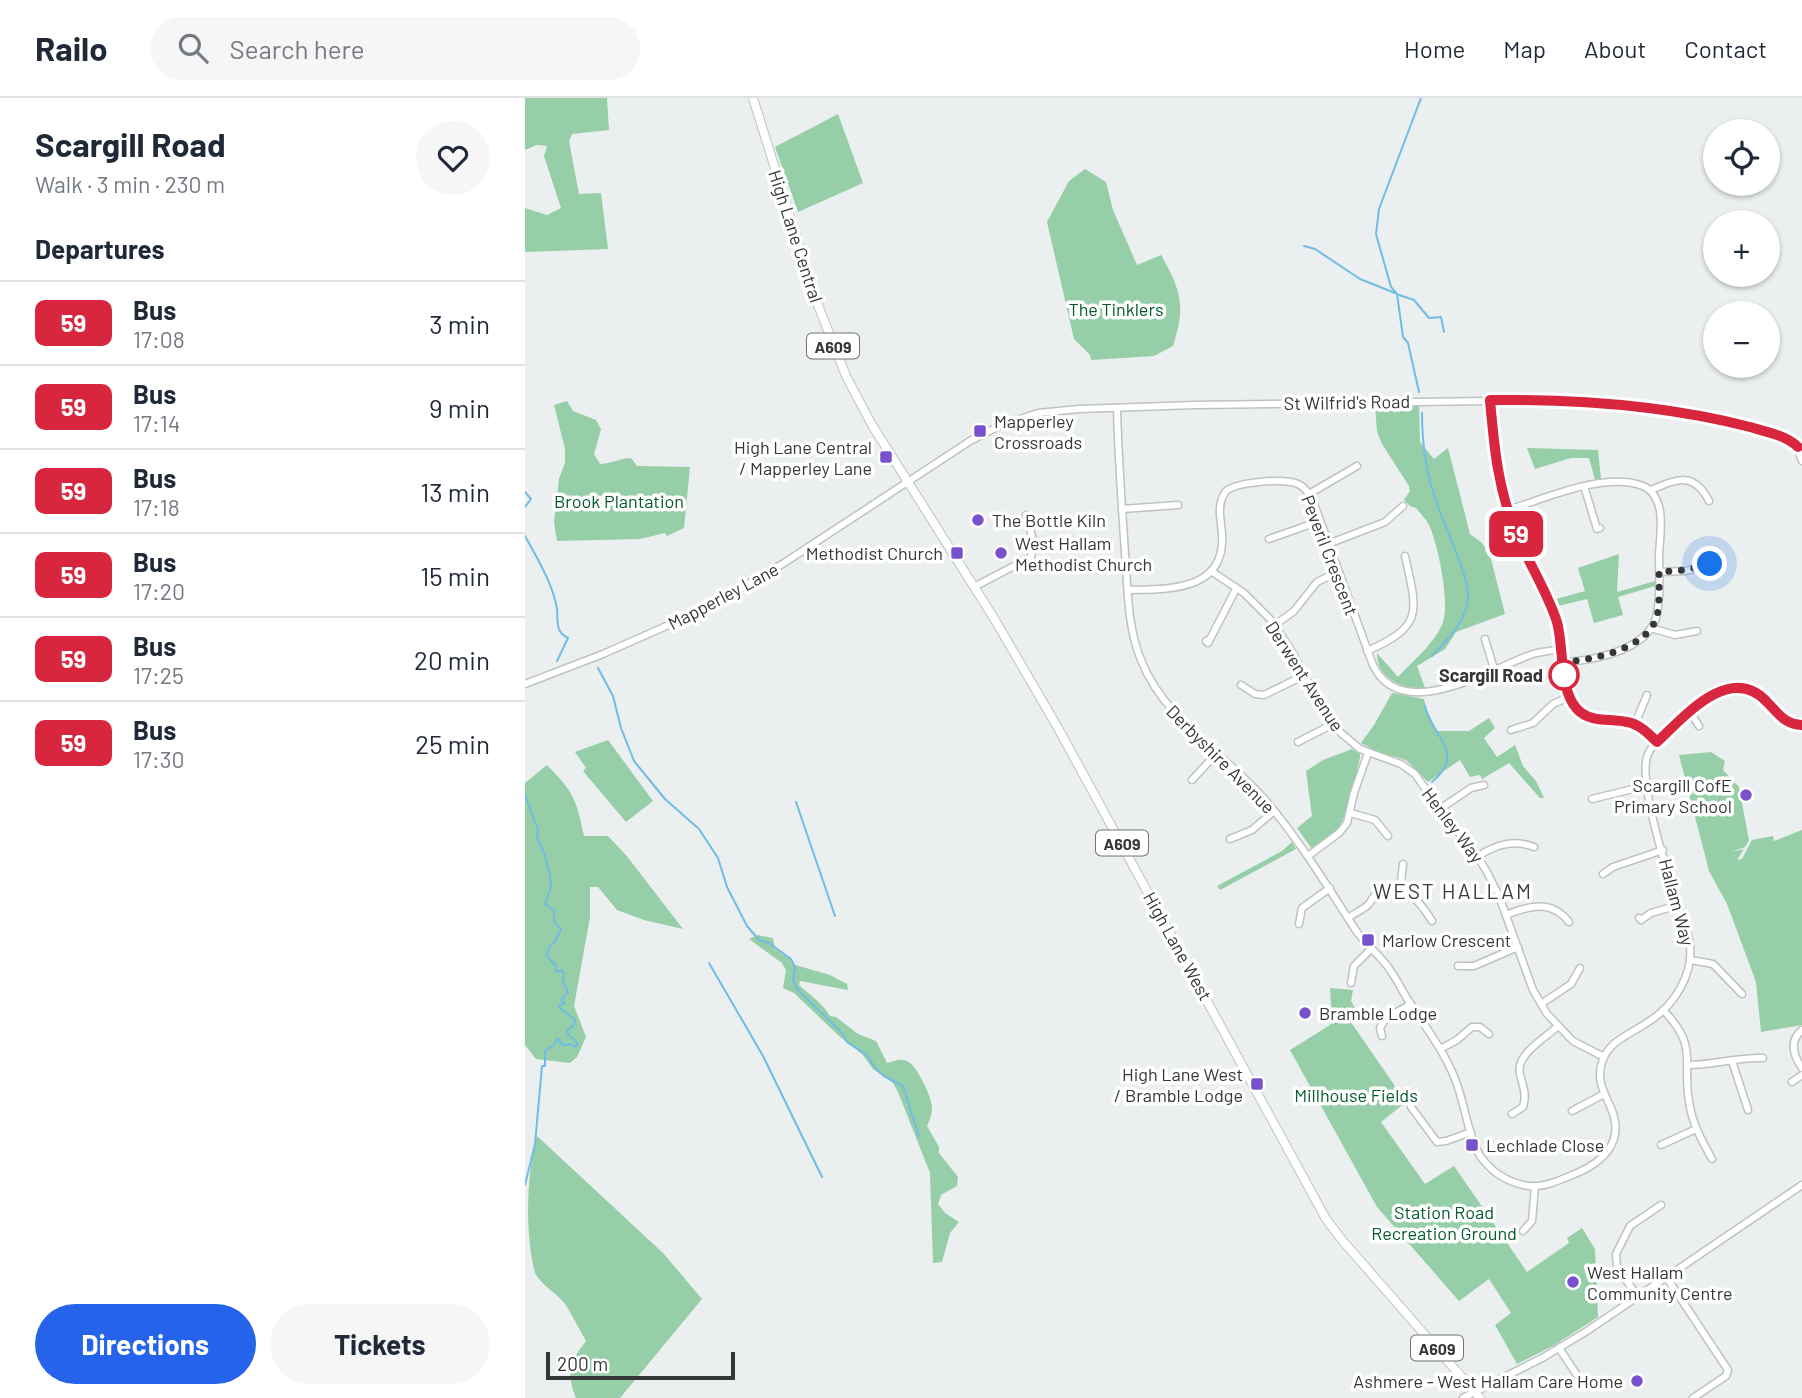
<!DOCTYPE html>
<html lang="en">
<head>
<meta charset="utf-8">
<style>
	:root { --surface:#fff; --page:#f6f6f7; --text:#1f2937; --muted:#747a83; --line:#e0e1e3; --accent:#2563eb }
	body { margin:0; font-family:Barlow,sans-serif; background:var(--page); color:var(--text); height:100vh; display:flex; flex-direction:column; font-size:26px; white-space:nowrap }
	* { box-sizing:border-box; margin:0 }
	p { font-size:23px; color:var(--muted) }
	.icon { flex:none; width:38px; height:38px; fill:none; stroke:currentColor; stroke-width:2; stroke-linecap:round; stroke-linejoin:round }
	.map { position:relative; flex:1; overflow:hidden }
	.side { display:flex; flex-direction:column; background:var(--surface); width:525px }
	.side>* { flex:none }
	.badge { padding:0 14px; border-radius:10px; font-size:24px; line-height:46px }
	.fabs { position:absolute; left:1178px; top:21px; display:grid; gap:14px }
	.fabs a { display:grid; place-items:center; width:77px; height:77px; border-radius:50%; background:var(--surface); box-shadow:0 2px 5px #0004; font-size:35px }
	.scale { position:absolute; left:21px; bottom:18px; width:189px; box-sizing:border-box; padding-left:7px; border:4px solid #353636; border-top:0; font-size:19px; line-height:24px; white-space:nowrap; color:#353636; -webkit-text-stroke:5px #fff; paint-order:stroke }
	.you { position:absolute; width:35px; height:35px; margin:-18px; border:5px solid #fff; border-radius:50%; background:#1a73e8; box-shadow:0 0 0 10px #1a73e833 }
	.map>.badge { position:absolute; translate:-50% -50%; box-shadow:0 0 0 4px #fff }
	h2 { padding:0 35px; font-size:26px; line-height:63px }
	.round { display:grid; place-items:center; flex:none; width:74px; height:74px; border-radius:37px; background:var(--page) }
	.headline { display:flex; align-items:center; justify-content:space-between; height:119px; padding:0 35px }
	h1 { font-size:33px; font-weight:700; line-height:52px }
	.cta { display:flex; gap:14px; margin-top:auto; padding:14px 35px }
	.cta a { flex:1; height:80px; border-radius:42px; background:var(--accent); color:#fff; font-size:28px; font-weight:700; line-height:80px; text-align:center }
	.cta a+a { background:var(--page); color:var(--text) }
	ul { padding:0; list-style:none }
	li { display:flex; align-items:center; gap:21px; height:84px; padding:0 35px; border-top:2px solid var(--line) }
	li div { flex:1 }
	li b { display:block; font-size:26px }
	li em { font-style:normal }
	li .badge { min-width:77px; font-weight:700; text-align:center }
	header { display:flex; align-items:center; gap:42px; box-sizing:border-box; height:98px; padding:0 35px; background:var(--surface); border-bottom:2px solid var(--line) }
	header strong { font-size:33px }
	nav { display:flex; gap:38px; margin-inline-start:auto; font-size:24px }
	.search { width:490px; height:63px; background:var(--page); display:flex; align-items:center; gap:18px; box-sizing:border-box; padding:0 24px; border-radius:38px; color:var(--muted); font-size:26px }
	main { display:flex; flex:1; min-height:0 }
	.map>svg:first-child { display:block }
	.green { fill:#95cea7 }
	.lines { fill:none; stroke-linecap:round; stroke-linejoin:round }
	.stream { stroke:#70bce5; stroke-width:2 }
	.minor-casing { stroke:#bec2c2; stroke-width:9 }
	.major-casing { stroke:#bec2c2; stroke-width:10 }
	.minor { stroke:#fff; stroke-width:6 }
	.major { stroke:#fff; stroke-width:8 }
	.line-casing { stroke:#fff; stroke-width:16 }
	.line { stroke:#d7263d; stroke-width:10 }
	.walk { stroke:#353636; stroke-width:7; stroke-dasharray:0 12.6 }
	.poi-dot { fill:#7852cc; stroke:#fff; stroke-width:2.5 }
	.stop-dot { fill:#fff; stroke:#d7263d; stroke-width:3.5 }
	.labels { text-anchor:middle; dominant-baseline:central; stroke-width:7; stroke-linejoin:round; paint-order:stroke }
	.shield { fill:#fff; stroke:#727272; stroke-width:2 }
	.shield-label { font-size:16px; font-weight:bold; fill:#353636 }
	.street-label { font-size:18px; fill:#353636; stroke:#fff }
	.park-label { font-size:18px; fill:#045a30; stroke:#fff }
	.poi-label { font-size:18px; fill:#353636; stroke:#fff; text-anchor:start }
	.stop-label { font-size:18px; font-weight:bold; fill:#353636; stroke:#fff; text-anchor:end }
	.quarter-label { font-size:21px; letter-spacing:2px; fill:#3a3d3d; stroke:#fff }
</style>
</head>
<body>
<header>
<strong>Railo</strong>
<div class="search"><svg class="icon" aria-label="search" viewBox="0 0 24 24"><circle cx="10" cy="10" r="6"/><path d="M15 15l6 6"/></svg>Search here</div>
<nav><a>Home</a><a>Map</a><a>About</a><a>Contact</a></nav>
</header>
<main>
<section class="side">
<div class="headline"><div><h1>Scargill Road</h1><p>Walk · 3 min · 230 m</p></div><a class="round"><svg class="icon" aria-label="heart" viewBox="0 0 24 24"><path d="M12 20l-8-8c-3-5 5-10 8-4 3-6 11-1 8 4z"/></svg></a></div>
<h2>Departures</h2>
<ul>
<li><span class="badge" style="background:#d7263d;color:#fff">59</span><div><b>Bus</b><p>17:08</p></div><em>3 min</em></li>
<li><span class="badge" style="background:#d7263d;color:#fff">59</span><div><b>Bus</b><p>17:14</p></div><em>9 min</em></li>
<li><span class="badge" style="background:#d7263d;color:#fff">59</span><div><b>Bus</b><p>17:18</p></div><em>13 min</em></li>
<li><span class="badge" style="background:#d7263d;color:#fff">59</span><div><b>Bus</b><p>17:20</p></div><em>15 min</em></li>
<li><span class="badge" style="background:#d7263d;color:#fff">59</span><div><b>Bus</b><p>17:25</p></div><em>20 min</em></li>
<li><span class="badge" style="background:#d7263d;color:#fff">59</span><div><b>Bus</b><p>17:30</p></div><em>25 min</em></li>
</ul>
<div class="cta"><a>Directions</a><a>Tickets</a></div>
</section>
<div class="map">
<svg width="1277" height="1300" viewBox="0 0 1277 1300">
	<rect width="100%" height="100%" fill="#ebefef"/>
	<g class="green">
		<path d="M 0,0 L 82,0 L 84,32 L 47,36 L 44,43 L 54,96 L 76,95 L 83,151 L 0,154 L 0,110 L 22,117 L 36,110 L 19,58 L 22,48 L 12,47 L 0,52 Z"/>
		<path d="M 313,16 L 338,85 L 273,114 L 250,49 Z"/>
		<path d="M 560,71 L 581,84 L 588,112 L 612,167 L 636,157 C 656,192 661,208 648,248 L 629,258 L 566,262 L 565,257 L 549,241 L 522,124 L 544,83 Z"/>
		<path d="M 42,303 L 48,313 L 71,322 L 76,331 L 69,356 L 75,366 C 86,366 95,360 106,360 L 112,368 L 165,369 L 159,430 L 142,438 L 140,435 L 115,441 L 32,443 L 29,425 L 34,381 L 40,365 L 40,351 L 29,307 Z"/>
		<path d="M 894,306 L 895,344 L 909,361 L 923,350 L 945,436 L 957,445 L 965,457 L 980,516 L 931,534 L 920,551 L 892,568 L 900,590 C 878,592 851,580 852,555 L 873,579 C 886,565 912,543 918,524 C 925,505 913,446 904,427 C 901,421 895,415 891,410 L 885,408 L 879,402 L 885,393 L 884,388 L 857,346 L 852,334 L 850,307 Z"/>
		<path d="M 1002,350 L 1073,352 L 1076,381 L 1070,382 L 1064,360 L 1046,360 L 1010,371 Z"/>
		<path d="M 1094,456 L 1092,494 L 1130,483 L 1130,488 L 1093,499 L 1098,517 L 1069,525 L 1062,501 L 1033,508 L 1031,501 L 1060,493 L 1053,470 Z"/>
		<path d="M 867,595 L 899,601 L 904,621 L 912,633 L 944,633 L 964,620 L 970,630 L 959,640 L 972,659 L 990,647 L 998,668 L 1011,683 L 1019,700 L 1015,700 L 984,665 L 957,681 L 955,677 L 945,679 L 935,662 L 903,684 L 881,662 L 851,653 L 836,645 L 849,627 Z"/>
		<path d="M 83,642 L 128,703 L 101,724 L 58,673 L 61,670 L 50,654 Z"/>
		<path d="M 827,651 L 835,656 C 836,664 819,724 814,730 C 807,739 796,744 787,751 L 772,730 L 787,718 L 781,673 L 798,662 Z"/>
		<path d="M 1186,654 L 1200,663 L 1198,672 L 1214,689 L 1224,742 L 1220,749 L 1206,754 L 1219,751 L 1212,762 L 1217,761 L 1227,742 L 1248,738 L 1249,743 L 1277,732 L 1277,927 L 1236,934 L 1231,884 L 1202,806 L 1184,773 L 1154,657 Z"/>
		<path d="M 22,667 C 49,695 51,700 59,738 L 83,738 L 101,757 L 158,831 L 119,822 L 92,812 L 73,789 L 65,789 L 65,819 L 49,908 L 61,939 L 52,959 L 45,965 L 11,961 L 0,947 L 0,685 Z"/>
		<path d="M 767,744 L 771,751 L 695,792 L 692,788 L 757,753 Z"/>
		<path d="M 232,837 L 248,840 L 250,851 L 265,861 L 267,866 L 305,877 L 322,886 L 323,892 L 275,883 L 274,887 C 285,897 297,905 305,918 L 311,919 L 333,936 L 351,943 L 362,965 C 370,963 378,959 385,965 C 393,971 408,1001 407,1011 C 407,1017 404,1023 402,1028 L 414,1049 L 414,1055 L 433,1079 L 432,1088 L 416,1097 L 413,1106 L 420,1115 L 434,1124 L 425,1135 L 417,1164 L 408,1165 L 405,1075 L 373,994 L 368,985 L 348,971 L 337,956 L 314,938 L 269,895 L 258,890 L 261,872 L 257,865 L 224,841 Z"/>
		<path d="M 805,890 L 828,892 L 826,903 L 830,910 L 821,917 L 881,1004 L 856,1024 L 900,1086 L 929,1068 L 1002,1174 L 1044,1145 L 1042,1140 L 1057,1130 L 1070,1151 L 1073,1219 L 1028,1248 L 992,1266 L 970,1227 L 986,1215 L 964,1181 L 934,1203 L 852,1109 L 765,952 L 805,927 L 807,923 Z"/>
		<path d="M 12,1038 L 138,1155 L 177,1201 L 95,1300 L 51,1300 C 41,1274 44,1265 61,1243 C 54,1231 48,1218 40,1206 C 32,1195 16,1187 10,1175 C 0,1137 1,1077 12,1038 Z"/>
	</g>
	<g class="lines">
		<g class="stream">
			<path d="M 779,148 L 790,151 L 835,181 L 870,195"/>
			<path d="M 874,197 L 889,202 L 904,220 L 916,219 L 919,234"/>
			<path d="M 894,294 L 883,245 L 878,239 L 872,196 L 866,189 L 851,136 L 854,111 L 896,0"/>
			<path d="M 897,315 C 897,347 901,376 912,406 C 919,427 944,478 943,499 C 942,523 923,541 907,558"/>
			<path d="M 0,394 L 6,401 L 0,409"/>
			<path d="M 0,438 C 12,460 28,486 32,511 C 33,523 30,534 43,540 L 32,563"/>
			<path d="M 73,570 L 88,598 L 96,630 L 109,663 L 140,701 L 174,731 L 193,760 L 202,789 L 222,828 L 234,842 L 244,845 L 266,861 L 270,869 L 268,882 L 273,892 L 316,934 L 322,944 L 343,958 L 350,970 L 359,978 L 378,988 L 394,1039"/>
			<path d="M 900,608 C 907,639 942,655 907,684"/>
			<path d="M 0,697 L 13,732 L 12,741 L 18,752 L 25,776 L 26,789 L 20,806 L 29,812 L 29,823 L 36,832 L 29,845 L 24,849 L 22,858 L 31,868 L 31,874 L 37,872 L 39,876 L 38,884 L 43,894 L 36,902 L 40,905 L 34,907 L 34,909 L 50,922 L 49,927 L 42,933 L 44,938 L 49,941 L 53,946 L 50,949 L 45,946 L 38,947 L 32,940 L 30,946 L 20,953 L 20,968 L 17,968 L 10,1046 L 0,1087"/>
			<path d="M 271,704 L 310,818"/>
			<path d="M 184,865 L 238,958 L 297,1079"/>
		</g>
		<defs>
			<g id="minor">
				<path d="M 965,302 C 968,349 974,393 992,437 C 1004,467 1022,493 1031,524 C 1039,548 1035,593 1052,611 C 1065,625 1084,620 1102,624 C 1114,626 1123,635 1132,644"/>
				<path d="M 592,310 C 593,358 597,407 600,456 C 603,491 602,528 616,562 C 640,623 700,655 741,703 C 776,744 803,790 832,834 C 842,848 856,858 865,872 C 873,883 878,895 885,905 C 901,930 919,953 930,981 C 940,1005 943,1040 956,1059 C 966,1073 981,1083 998,1087 C 1015,1091 1031,1084 1047,1077 C 1076,1066 1101,1045 1086,1010 C 1080,996 1072,984 1076,968 C 1081,944 1102,938 1120,926 C 1149,909 1171,875 1164,841 C 1153,805 1110,687 1123,656 C 1130,641 1148,629 1160,618 C 1176,604 1192,588 1215,590 C 1243,593 1250,625 1277,627"/>
				<path d="M 1059,388 L 1072,431 L 1075,430"/>
				<path d="M 1126,392 C 1152,381 1169,373 1184,403"/>
				<path d="M 784,396 L 832,368"/>
				<path d="M 597,411 L 653,407"/>
				<path d="M 983,412 C 1019,401 1080,373 1118,388 C 1128,392 1133,403 1135,413 C 1137,427 1135,442 1134,456 C 1134,475 1136,496 1132,515 C 1131,522 1128,529 1123,534 C 1105,555 1064,563 1039,564"/>
				<path d="M 744,441 L 795,423"/>
				<path d="M 803,446 L 860,424 L 878,408"/>
				<path d="M 686,473 L 719,495 L 746,522 L 769,557 L 799,614 L 816,635 L 835,651 L 876,666 L 890,676 L 921,720 L 948,751 L 962,774 L 974,798 L 1008,892 L 1022,916 L 1048,943 L 1079,959"/>
				<path d="M 1134,474 L 1161,473 L 1185,466"/>
				<path d="M 449,489 L 506,459 L 509,445 L 501,417"/>
				<path d="M 603,492 C 642,491 701,494 697,436 C 696,421 691,407 701,393 C 712,384 758,380 773,386 C 780,389 784,395 788,403 L 848,567 C 876,626 962,573 1005,557 C 1015,553 1027,553 1037,551"/>
				<path d="M 750,527 L 769,513 L 792,484 L 813,474"/>
				<path d="M 1126,530 L 1150,537 L 1172,533"/>
				<path d="M 960,541 L 969,571"/>
				<path d="M 681,543 L 683,545 L 711,491"/>
				<path d="M 842,553 C 900,528 892,513 880,458"/>
				<path d="M 0,586 L 78,556 L 182,510 L 259,465 L 445,343 L 472,329 L 513,315 L 554,311 L 670,307 L 1035,302 L 1131,311 L 1211,326 L 1250,336 L 1271,347 L 1277,363"/>
				<path d="M 716,587 L 730,596 L 739,597 L 780,577"/>
				<path d="M 1165,614 L 1174,628"/>
				<path d="M 1110,626 L 1122,597"/>
				<path d="M 986,632 L 1008,625 L 1028,606 L 1044,599"/>
				<path d="M 773,644 L 808,626"/>
				<path d="M 667,682 L 692,655"/>
				<path d="M 1067,701 L 1120,688"/>
				<path d="M 915,711 L 946,690 L 959,687"/>
				<path d="M 826,715 L 850,722 L 863,738"/>
				<path d="M 705,741 L 727,732 L 749,713"/>
				<path d="M 783,758 L 814,735 L 822,725 L 829,695 L 843,655"/>
				<path d="M 953,758 C 971,747 988,741 1009,749"/>
				<path d="M 1078,776 L 1088,769 L 1138,752"/>
				<path d="M 875,792 L 878,766"/>
				<path d="M 981,817 C 1004,808 1026,801 1044,824"/>
				<path d="M 823,820 C 830,815 837,812 843,807 C 847,803 848,797 853,794 C 876,777 897,807 907,823"/>
				<path d="M 1114,820 L 1116,822 L 1126,815 L 1154,807"/>
				<path d="M 774,826 L 777,810 L 805,790"/>
				<path d="M 1166,862 L 1188,866 L 1217,896"/>
				<path d="M 933,868 L 949,868 L 993,849"/>
				<path d="M 826,885 L 829,868 L 846,851"/>
				<path d="M 1016,906 L 1046,886 L 1055,870"/>
				<path d="M 1138,912 C 1174,949 1157,961 1164,1004 C 1167,1025 1177,1043 1187,1061"/>
				<path d="M 1277,932 C 1264,943 1268,957 1277,970"/>
				<path d="M 857,938 L 855,930 L 861,920 L 886,906"/>
				<path d="M 915,951 L 932,942 L 947,929 L 955,929 L 964,936"/>
				<path d="M 1207,963 L 1223,1012"/>
				<path d="M 1163,967 C 1188,967 1213,959 1238,960"/>
				<path d="M 1267,984 L 1277,977"/>
				<path d="M 886,1009 L 912,1044 L 921,1043 L 946,1034"/>
				<path d="M 1047,1013 L 1079,996"/>
				<path d="M 987,1016 L 998,1009 C 1002,996 998,989 995,976 C 990,957 1020,940 1032,929"/>
				<path d="M 1136,1047 L 1171,1031"/>
				<path d="M 998,1133 L 1007,1123 L 1010,1088"/>
				<path d="M 1142,1180 L 1203,1272 L 1201,1278 L 1168,1300"/>
				<path d="M 1113,1199 L 1092,1169 L 1091,1156 L 1105,1128 L 1136,1107"/>
				<path d="M 1034,1250 L 1056,1283"/>
				<path d="M 938,1300 L 1019,1259 L 1062,1233 L 1277,1087"/>
			</g>
			<path id="major" d="M 228,0 L 291,202 L 321,278 L 347,327 L 470,522 L 533,630 L 801,1121 L 817,1142 L 955,1300"/>
		</defs>
		<use href="#minor" class="minor-casing"/>
		<use href="#major" class="major-casing"/>
		<use href="#minor" class="minor"/>
		<use href="#major" class="major"/>
	</g>
	<g class="lines">
		<defs>
			<path id="line" d="M 1273,349 C 1261,337 1241,334 1225,329 C 1140,307 1052,301 965,302 C 969,348 973,393 992,437 C 1004,466 1022,493 1032,524 C 1039,549 1034,592 1052,611 C 1065,625 1084,620 1102,624 C 1114,626 1123,635 1132,644 C 1159,619 1205,564 1242,604 C 1253,615 1259,626 1277,627"/>
		</defs>
		<use href="#line" class="line-casing"/>
		<use href="#line" class="line"/>
		<path class="walk" d="M 1039,577 L 1039,564 C 1068,562 1123,551 1132,518 C 1135,505 1134,488 1134,474 L 1161,472 L 1185,466"/>
	</g>
	<g class="poi-dot">
		<rect x="448" y="326" width="14" height="14" rx="3.5"/>
		<rect x="354" y="352" width="14" height="14" rx="3.5"/>
		<circle cx="453" cy="422" r="7"/>
		<rect x="425" y="448" width="14" height="14" rx="3.5"/>
		<circle cx="476" cy="455" r="7"/>
		<circle cx="1221" cy="697" r="7"/>
		<rect x="836" y="835" width="14" height="14" rx="3.5"/>
		<circle cx="780" cy="915" r="7"/>
		<rect x="725" y="979" width="14" height="14" rx="3.5"/>
		<rect x="940" y="1040" width="14" height="14" rx="3.5"/>
		<circle cx="1048" cy="1184" r="7"/>
		<circle cx="1112" cy="1283" r="7"/>
	</g>
	<circle class="stop-dot" cx="1039" cy="577" r="14"/>
	<g class="labels">
		<g class="shield">
			<rect x="282" y="235.5" width="52" height="25" rx="5"/>
			<rect x="571" y="732.5" width="52" height="25" rx="5"/>
			<rect x="886" y="1237.5" width="52" height="25" rx="5"/>
		</g>
		<g class="shield-label">
			<text x="308" y="248">A609</text>
			<text x="597" y="745">A609</text>
			<text x="912" y="1250">A609</text>
		</g>
		<g class="street-label">
			<text transform="translate(271 138) rotate(72)">High Lane Central</text>
			<text transform="translate(822 304) rotate(-1)">St Wilfrid's Road</text>
			<text transform="translate(805 457) rotate(69)">Peveril Crescent</text>
			<text transform="translate(198 498) rotate(-28)">Mapperley Lane</text>
			<text transform="translate(780 578) rotate(57)">Derwent Avenue</text>
			<text transform="translate(696 661) rotate(45)">Derbyshire Avenue</text>
			<text transform="translate(928 727) rotate(53)">Henley Way</text>
			<text transform="translate(1152 804) rotate(75)">Hallam Way</text>
			<text transform="translate(653 848) rotate(61)">High Lane West</text>
		</g>
		<g class="park-label">
			<text x="591" y="211">The Tinklers</text>
			<text x="94" y="403">Brook Plantation</text>
			<text x="831" y="997">Millhouse Fields</text>
			<text x="919" y="1114">Station Road<tspan x="919" dy="21">Recreation Ground</tspan></text>
		</g>
		<g class="poi-label">
			<text x="469" y="323">Mapperley<tspan x="469" dy="21">Crossroads</tspan></text>
			<text x="347" y="349" text-anchor="end">High Lane Central<tspan x="347" dy="21">/ Mapperley Lane</tspan></text>
			<text x="467" y="422">The Bottle Kiln</text>
			<text x="490" y="445">West Hallam<tspan x="490" dy="21">Methodist Church</tspan></text>
			<text x="418" y="455" text-anchor="end">Methodist Church</text>
			<text x="1207" y="687" text-anchor="end">Scargill CofE<tspan x="1207" dy="21">Primary School</tspan></text>
			<text x="857" y="842">Marlow Crescent</text>
			<text x="794" y="915">Bramble Lodge</text>
			<text x="718" y="976" text-anchor="end">High Lane West<tspan x="718" dy="21">/ Bramble Lodge</tspan></text>
			<text x="961" y="1047">Lechlade Close</text>
			<text x="1062" y="1174">West Hallam<tspan x="1062" dy="21">Community Centre</tspan></text>
			<text x="1098" y="1283" text-anchor="end">Ashmere - West Hallam Care Home</text>
		</g>
		<g class="stop-label">
			<text x="1018" y="577">Scargill Road</text>
		</g>
		<g class="quarter-label">
			<text x="928" y="792">WEST HALLAM</text>
		</g>
	</g>
</svg>
<div class="fabs">
<a><svg class="icon" aria-label="locate" viewBox="0 0 24 24"><circle cx="12" cy="12" r="6"/><path d="M12 2v4M12 18v4M2 12h4M18 12h4"/></svg></a>
<a>+</a>
<a>−</a>
</div>
<div class="scale">200 m</div>
<div class="you" style="left:1185px;top:466px"></div>
<b class="badge" style="left:991px;top:436px;background:#d7263d;color:#fff">59</b>
</div>
</main>
</body>
</html>
